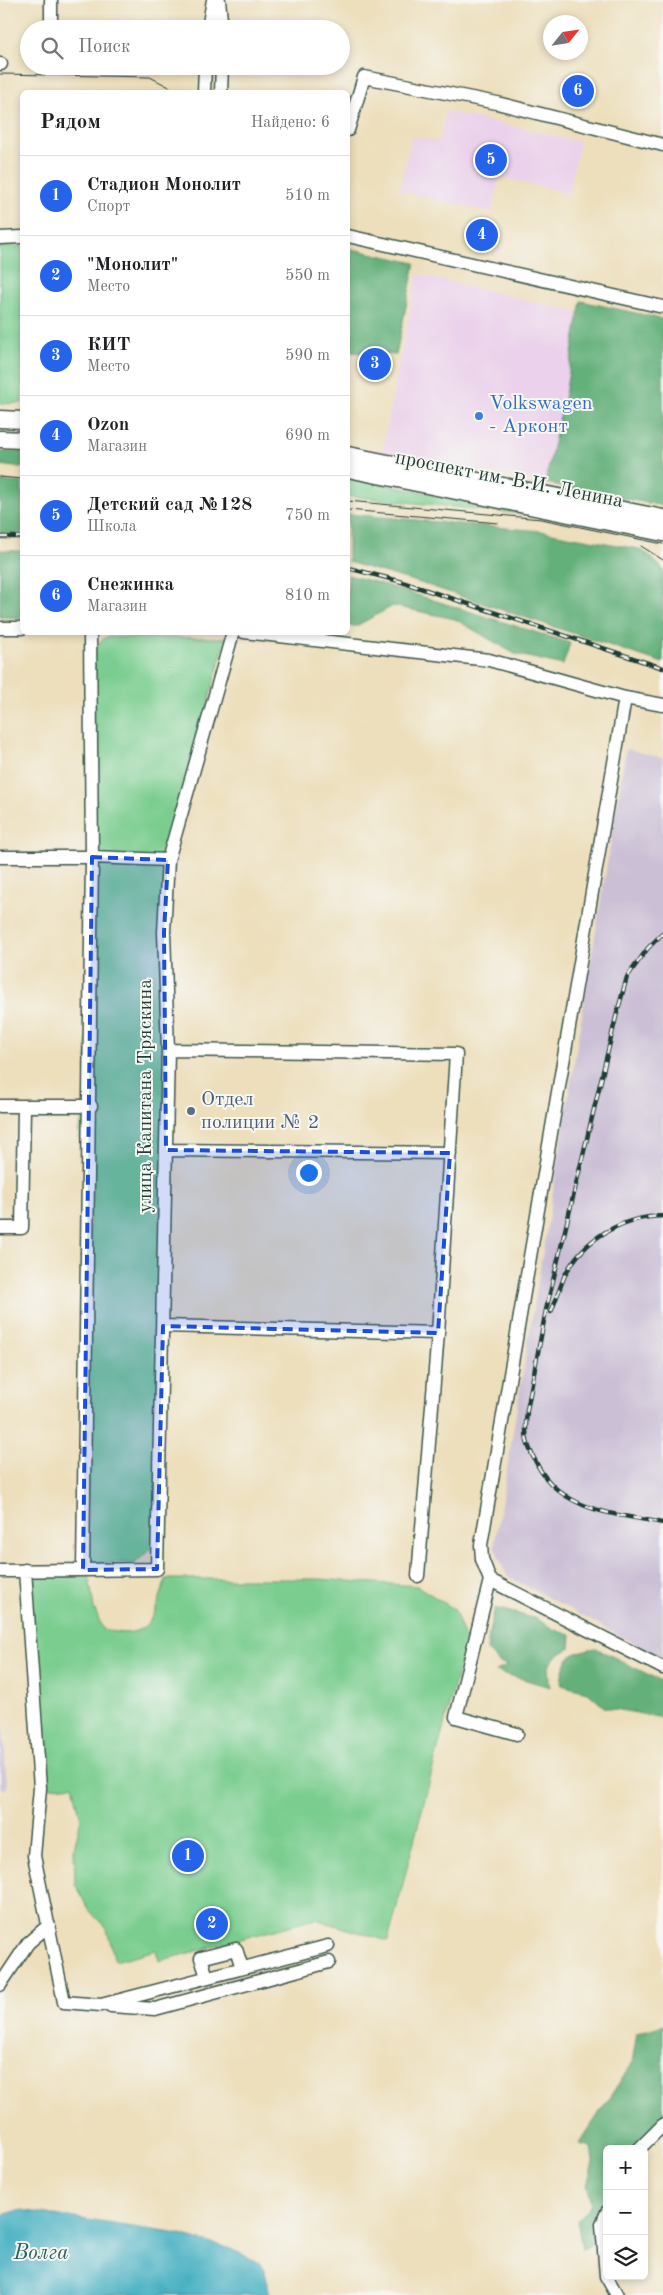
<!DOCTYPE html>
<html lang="ru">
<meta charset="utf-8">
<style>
:root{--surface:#fff;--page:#f2f2f2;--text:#202124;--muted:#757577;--line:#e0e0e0;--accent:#2563eb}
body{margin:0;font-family:"Old Standard TT",serif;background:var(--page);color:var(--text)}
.controls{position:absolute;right:15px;bottom:15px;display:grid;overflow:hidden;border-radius:8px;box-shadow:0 2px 8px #0003}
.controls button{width:45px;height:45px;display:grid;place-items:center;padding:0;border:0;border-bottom:1px solid var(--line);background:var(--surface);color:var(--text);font:25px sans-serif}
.compass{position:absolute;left:543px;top:15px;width:45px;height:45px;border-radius:50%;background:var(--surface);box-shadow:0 2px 8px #0003;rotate:60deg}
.you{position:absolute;left:308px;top:1172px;width:18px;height:18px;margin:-12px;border:4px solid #fff;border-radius:50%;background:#1a73e8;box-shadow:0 0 0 8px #1a73e833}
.badge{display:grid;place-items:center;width:32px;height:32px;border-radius:50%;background:var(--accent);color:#fff;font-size:16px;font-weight:700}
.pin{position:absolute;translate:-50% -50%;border:2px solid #fff;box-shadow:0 1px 5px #0006}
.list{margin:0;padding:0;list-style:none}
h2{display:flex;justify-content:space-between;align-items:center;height:65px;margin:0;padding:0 20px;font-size:21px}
h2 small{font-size:16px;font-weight:400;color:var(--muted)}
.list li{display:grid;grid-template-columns:32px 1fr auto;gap:15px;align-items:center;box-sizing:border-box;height:80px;padding:0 20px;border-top:1px solid var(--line)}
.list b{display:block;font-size:19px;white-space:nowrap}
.list p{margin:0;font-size:16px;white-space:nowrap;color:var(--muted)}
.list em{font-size:16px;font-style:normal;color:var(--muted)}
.icon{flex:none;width:28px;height:28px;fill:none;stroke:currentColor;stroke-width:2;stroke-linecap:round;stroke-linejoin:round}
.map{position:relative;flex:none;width:663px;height:2295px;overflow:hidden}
.search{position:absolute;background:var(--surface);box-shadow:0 2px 8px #0003;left:20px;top:20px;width:330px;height:55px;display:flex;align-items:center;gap:12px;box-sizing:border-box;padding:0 18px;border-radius:28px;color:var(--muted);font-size:19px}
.panel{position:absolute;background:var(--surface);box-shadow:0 2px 8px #0003;left:20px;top:90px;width:330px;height:545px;border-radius:8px}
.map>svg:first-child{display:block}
.built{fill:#ebd1eb}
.industrial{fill:#cbbfd5}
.green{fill:#7acd8f;stroke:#4c8562}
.forest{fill:#63b07a;stroke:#417657}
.water{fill:#42aec1;stroke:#30767a}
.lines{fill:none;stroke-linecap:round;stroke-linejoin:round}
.minor-casing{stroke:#3e5548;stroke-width:15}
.major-casing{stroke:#3e5548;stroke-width:19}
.minor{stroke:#fff;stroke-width:12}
.major{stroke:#fff;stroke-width:16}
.tram{stroke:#1f3d34;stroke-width:1}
.rail-casing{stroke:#1f3d34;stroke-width:4.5}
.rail{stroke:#f6f6f2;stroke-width:2.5;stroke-dasharray:8;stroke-linecap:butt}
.marked{fill:#1d4ed8;fill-opacity:0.2;stroke:#1d4ed8;stroke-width:4;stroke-dasharray:10 6;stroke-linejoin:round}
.shop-dot{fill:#3f7fe0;stroke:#f6f6f2;stroke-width:2}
.service-dot{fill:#5c6f8a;stroke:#f6f6f2;stroke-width:2}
.labels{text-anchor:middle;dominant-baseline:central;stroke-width:4;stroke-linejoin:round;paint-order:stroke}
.shop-label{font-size:20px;fill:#366cbe;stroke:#f6f6f2;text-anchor:start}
.street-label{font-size:20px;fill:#1f3d34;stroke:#f6f6f2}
.service-label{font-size:20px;fill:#4e5e75;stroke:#f6f6f2;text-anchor:start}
.water-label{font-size:21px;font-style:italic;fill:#2a5f5e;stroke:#f6f6f2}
</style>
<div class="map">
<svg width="663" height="2295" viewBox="0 0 663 2295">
<rect width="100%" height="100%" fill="#f6f6f2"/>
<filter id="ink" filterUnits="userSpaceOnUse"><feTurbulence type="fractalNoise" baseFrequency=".02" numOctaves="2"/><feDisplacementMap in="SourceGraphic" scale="10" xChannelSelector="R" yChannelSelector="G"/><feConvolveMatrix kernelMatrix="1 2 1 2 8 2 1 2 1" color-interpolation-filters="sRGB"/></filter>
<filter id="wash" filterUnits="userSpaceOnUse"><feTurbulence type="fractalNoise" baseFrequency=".0096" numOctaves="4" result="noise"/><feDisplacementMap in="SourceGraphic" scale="20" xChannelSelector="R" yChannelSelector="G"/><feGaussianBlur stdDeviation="1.12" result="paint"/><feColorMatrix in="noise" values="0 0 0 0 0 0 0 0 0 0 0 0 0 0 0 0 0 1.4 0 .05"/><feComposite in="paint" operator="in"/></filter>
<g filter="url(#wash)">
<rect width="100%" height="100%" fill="#eddfbc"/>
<!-- built -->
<path class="built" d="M446 111 580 142 568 193 500 177 492 212 399 191 412 136 439 142Z
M417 274 579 313 566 389 545 483 382 451Z"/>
<!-- industrial -->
<path class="industrial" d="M626 749 663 758V1659L507 1576 494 1547Z
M0 1723H3L7 1789 0 1790Z"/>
<!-- green -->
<path class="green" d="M22 246V403L0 404V247Z
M348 478 523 511 522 514 348 496Z
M106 637 226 638 165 860 166 1051 155 1544 136 1563H87L90 1185 78 1131 86 1108 91 650Z
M30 1576H89L94 1608 103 1629C150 1643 154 1616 166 1579H319L417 1586 454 1609 466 1641 388 1941 315 1919 159 1961 156 1950 115 1961 107 1929 88 1909 75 1883 74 1848 81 1819 73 1785 45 1788Z"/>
<!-- forest -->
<path class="forest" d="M348 248 415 263 396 355 348 352Z
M581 301 663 319V506L545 483 566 389Z
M0 452H22V468L0 465Z
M0 481 22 483V533H0Z
M348 514 541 531 639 549 650 556 663 569V663L424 584 348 562Z
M0 550 22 551V618L0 617Z
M348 575 379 583 570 643 563 665 515 654 455 619 393 606 356 626H348Z
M495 1608 537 1619 555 1630 571 1635 570 1648C549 1660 546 1663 550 1687L495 1671 508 1666 499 1663 487 1650 490 1627Z
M596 1648 663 1682V1718L604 1707 587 1692 561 1685C563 1658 570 1652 596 1648Z
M663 2025V2118L633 2149H607V2200L599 2219 595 2244 582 2249 577 2220 592 2204 587 2184 593 2162 591 2147 579 2144 632 2063 637 2033Z"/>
<!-- water -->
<path class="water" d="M22 2210 173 2233 232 2249 261 2264 265 2271 270 2295H0V2215Z"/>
</g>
<g filter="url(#ink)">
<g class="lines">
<!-- minor casing -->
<g class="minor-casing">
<path id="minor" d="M219 0 222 29
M51 29V0
M208 29 213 0
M0 64H1
M204 92 205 66
M221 92 222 66
M348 130 364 77 497 103 663 145
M348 236 663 307
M0 238 22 237
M0 628H22
M244 632 489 660 625 698 663 705
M0 857H92L168 860
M168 1050 456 1054 438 1333 418 1576
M0 1106H91
M166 1150 450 1153
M0 1228H22L24 1107
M163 1326 438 1333
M25 1570 40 1788 34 1856 64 2002 101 2005 328 1946
M83 1570 92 857 90 632
M0 1571 157 1569 168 1050 164 932 168 860 233 632
M490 1580 663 1668
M517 1734 456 1717 490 1580 482 1559 481 1545 625 698
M207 1977 201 1958 236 1949 242 1968
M0 1985 28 1943 49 1925
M111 2006 155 2009 329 1962
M639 2149 663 2125
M607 2212 602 2224 606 2276 617 2295"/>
</g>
<!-- major casing -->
<g class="major-casing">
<path id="major" d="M0 419 22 420
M0 439 22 440
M348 455 663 518
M348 469 663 533"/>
</g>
<!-- minor -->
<use href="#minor" class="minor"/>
<!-- major -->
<use href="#major" class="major"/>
<!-- tram -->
<path class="tram" d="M0 74 150 77 179 92
M0 477 22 479
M348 501 541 519 663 544
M348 510 498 523
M641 546 663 560"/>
<!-- rail casing -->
<g class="rail-casing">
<path id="rail" d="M0 537H22
M348 568 399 581 663 668
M663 933 648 948 627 977 617 1013 546 1310 527 1410C526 1420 525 1431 527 1441 529 1450 534 1458 538 1466 563 1512 617 1514 663 1523
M551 1312C556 1300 560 1287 565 1275 584 1238 622 1217 663 1216"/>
</g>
<!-- rail -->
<use href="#rail" class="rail"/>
</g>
</g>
<!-- marked area -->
<path class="marked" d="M92 857 168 860 164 932 166 1150 450 1153 438 1333 163 1326 157 1569 83 1570Z"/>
<!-- markers -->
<circle class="shop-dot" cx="479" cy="416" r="5"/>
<circle class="service-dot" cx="191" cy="1111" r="5"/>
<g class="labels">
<!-- shop labels -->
<g class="shop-label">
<text x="489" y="404">Volkswagen<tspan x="489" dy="23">- Арконт</tspan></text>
</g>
<!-- street labels -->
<g class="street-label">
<text transform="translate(509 480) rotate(11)">проспект им. В.И. Ленина</text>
<text transform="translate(146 1096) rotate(-90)">улица Капитана Тряскина</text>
</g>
<!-- service labels -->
<g class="service-label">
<text x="201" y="1100">Отдел<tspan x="201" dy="23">полиции № 2</tspan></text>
</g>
<!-- water labels -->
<g class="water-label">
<text x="41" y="2253">Волга</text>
</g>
</g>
</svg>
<div class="controls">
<button>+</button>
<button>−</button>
<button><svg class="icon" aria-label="layers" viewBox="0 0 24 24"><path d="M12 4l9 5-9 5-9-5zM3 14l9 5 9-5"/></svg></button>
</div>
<svg class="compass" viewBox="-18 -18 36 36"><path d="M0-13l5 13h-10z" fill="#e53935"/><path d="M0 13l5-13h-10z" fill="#757577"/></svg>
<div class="you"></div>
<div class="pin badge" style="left:188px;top:1856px">1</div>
<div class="pin badge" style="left:212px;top:1924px">2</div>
<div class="pin badge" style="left:375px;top:364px">3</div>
<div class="pin badge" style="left:482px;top:235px">4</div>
<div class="pin badge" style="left:491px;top:160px">5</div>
<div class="pin badge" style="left:578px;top:91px">6</div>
<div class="search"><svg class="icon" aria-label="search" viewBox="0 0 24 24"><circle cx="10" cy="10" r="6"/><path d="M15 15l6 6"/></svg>Поиск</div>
<section class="panel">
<h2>Рядом<small>Найдено: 6</small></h2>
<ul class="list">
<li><span class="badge">1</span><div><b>Стадион Монолит</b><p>Спорт</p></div><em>510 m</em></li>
<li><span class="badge">2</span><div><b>&quot;Монолит&quot;</b><p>Место</p></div><em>550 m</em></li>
<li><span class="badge">3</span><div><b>КИТ</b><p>Место</p></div><em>590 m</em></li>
<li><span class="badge">4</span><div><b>Ozon</b><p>Магазин</p></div><em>690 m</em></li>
<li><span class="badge">5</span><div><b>Детский сад №128</b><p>Школа</p></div><em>750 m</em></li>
<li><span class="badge">6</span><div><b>Снежинка</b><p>Магазин</p></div><em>810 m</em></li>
</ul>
</section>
</div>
